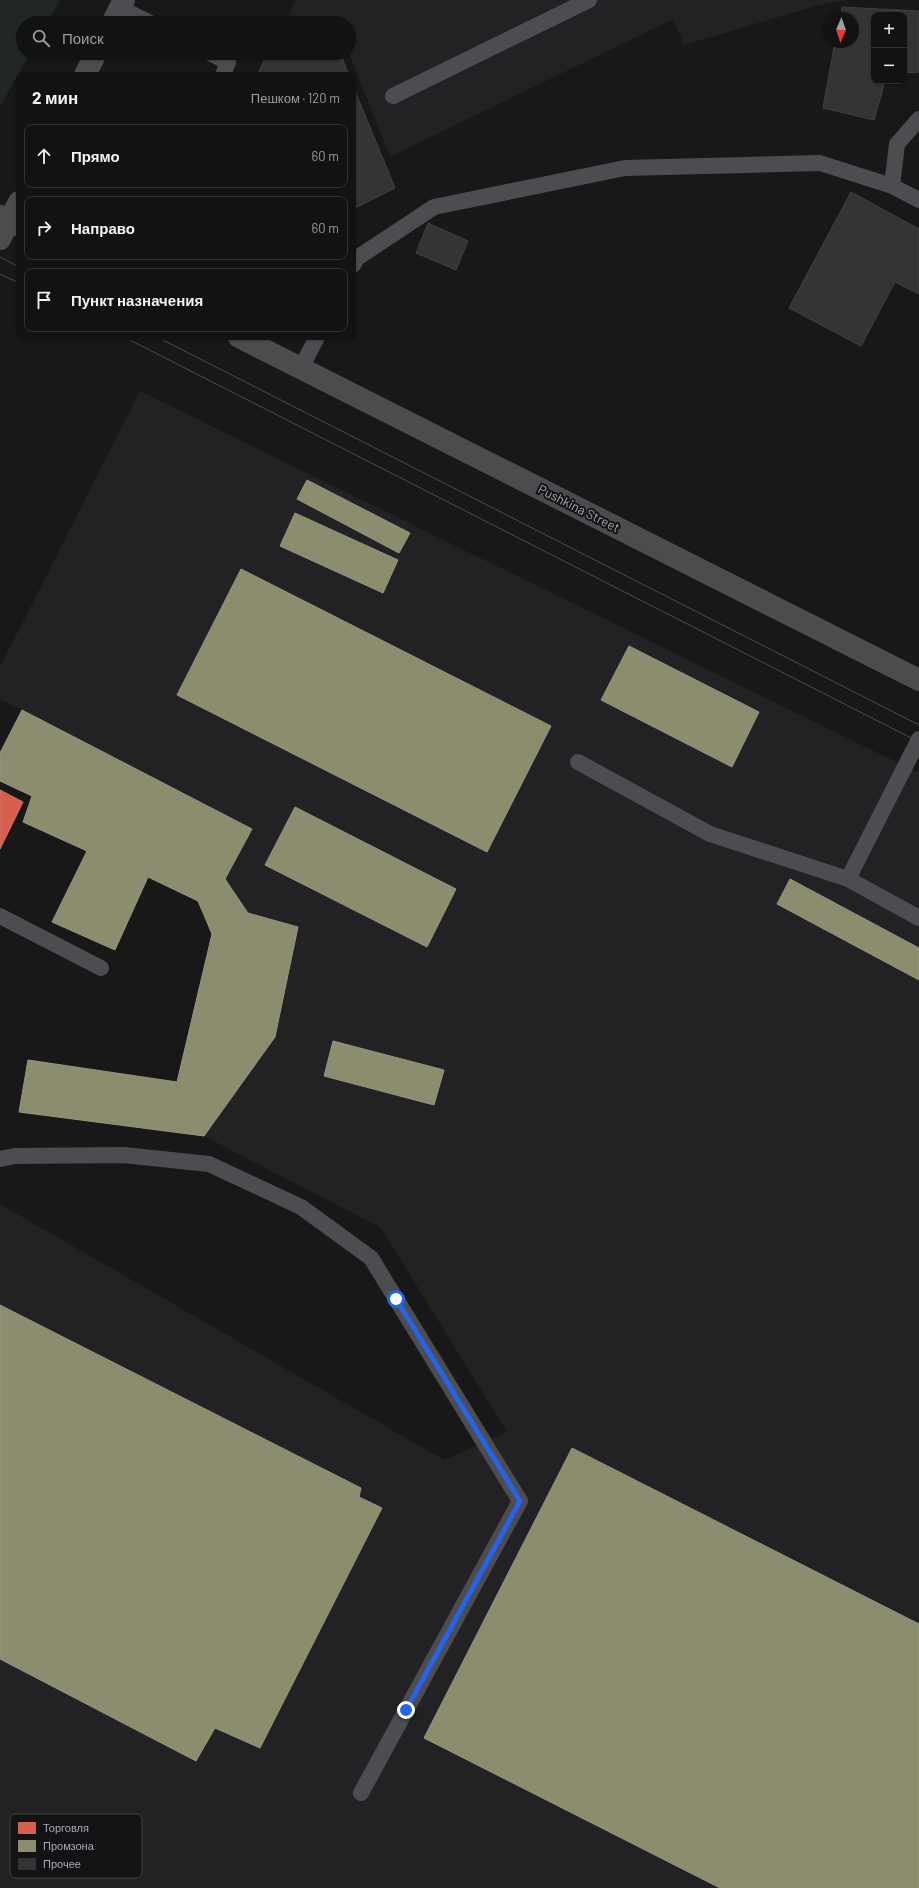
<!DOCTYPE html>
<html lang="ru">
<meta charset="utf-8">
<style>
:root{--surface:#121212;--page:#1b1b1b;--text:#f1f3f6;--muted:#9c9e9f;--line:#313232}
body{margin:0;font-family:Barlow,sans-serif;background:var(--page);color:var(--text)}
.controls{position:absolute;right:12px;top:12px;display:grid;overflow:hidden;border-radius:8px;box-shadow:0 1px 3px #0004}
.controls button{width:36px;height:36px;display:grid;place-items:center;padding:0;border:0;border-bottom:1px solid var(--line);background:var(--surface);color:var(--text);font:20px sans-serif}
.compass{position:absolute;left:823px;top:12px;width:36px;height:36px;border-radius:50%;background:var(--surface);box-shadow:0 1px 3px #0004;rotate:182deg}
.stop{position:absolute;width:12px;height:12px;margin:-9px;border:3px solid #2563eb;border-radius:50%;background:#fff}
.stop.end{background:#2563eb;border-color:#fff;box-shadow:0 1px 4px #0008}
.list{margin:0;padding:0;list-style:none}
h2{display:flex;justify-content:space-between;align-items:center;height:52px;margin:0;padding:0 16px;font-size:17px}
h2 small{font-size:13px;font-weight:400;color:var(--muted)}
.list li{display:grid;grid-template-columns:26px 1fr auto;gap:12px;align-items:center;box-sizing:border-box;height:64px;margin:0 8px 8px;padding:0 8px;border:1px solid var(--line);border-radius:8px}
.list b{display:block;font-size:15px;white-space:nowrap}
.list em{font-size:13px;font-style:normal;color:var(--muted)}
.icon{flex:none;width:22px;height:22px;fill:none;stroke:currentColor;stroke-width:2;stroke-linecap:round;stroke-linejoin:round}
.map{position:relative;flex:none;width:919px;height:1888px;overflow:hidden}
.search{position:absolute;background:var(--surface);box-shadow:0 1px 3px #0004;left:16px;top:16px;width:340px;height:44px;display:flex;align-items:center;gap:10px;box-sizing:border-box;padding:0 14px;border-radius:22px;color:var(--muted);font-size:15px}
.panel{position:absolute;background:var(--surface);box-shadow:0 1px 3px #0004;left:16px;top:72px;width:340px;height:268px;border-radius:8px}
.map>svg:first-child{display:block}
.built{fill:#222224}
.green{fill:#212722}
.shops{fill:#d6604d;stroke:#c9766d}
.industry{fill:#8c8c6e;stroke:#959584}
.building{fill:#343436;stroke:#414144}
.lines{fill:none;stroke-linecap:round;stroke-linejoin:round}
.lane{stroke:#4d4d51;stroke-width:16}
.street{stroke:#4d4d51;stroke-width:22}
.secondary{stroke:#4c4c4f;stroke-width:22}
.tram{stroke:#4e4e51;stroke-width:1}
.route{stroke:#2563eb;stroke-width:5}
.labels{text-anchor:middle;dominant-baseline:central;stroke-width:4;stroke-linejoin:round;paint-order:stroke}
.street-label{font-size:13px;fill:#ababb8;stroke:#131214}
.key{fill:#131214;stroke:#414045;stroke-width:1}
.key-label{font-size:11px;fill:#ababb8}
</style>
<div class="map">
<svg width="919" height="1888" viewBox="0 0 919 1888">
<rect width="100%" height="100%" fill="#181818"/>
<!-- built -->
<path class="built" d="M296 0H847L819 5 684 45 673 19 390 157 349 53V23H302L288 15Z
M140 391 919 773V1888H0V1204L444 1460 507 1432 381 1228 204 1136 275 1037 297 927 248 913 225 879 252 829 0 699V667Z"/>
<!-- green -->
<path class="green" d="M0 0H60L47 23H23V53H30L0 107Z"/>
<!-- shops -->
<path class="shops" d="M0 790 23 802 0 849Z"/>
<!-- industry -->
<path class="industry" d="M307 480 410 533 399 553 297 499Z
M295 513 398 560 383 593 280 546Z
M241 569 551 726 487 852 177 695Z
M629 646 759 712 732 767 601 700Z
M22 710 252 829 225 879 248 913 298 927 275 1037 204 1136 19 1112 28 1060 177 1082 212 934 198 901 148 877 115 950 52 922 87 851 23 822 32 796 0 781V753Z
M295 807 456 889 427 947 265 865Z
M790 879 919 948V980L777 904Z
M333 1041 444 1070 434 1105 324 1076Z
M0 1305 361 1488 359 1497 382 1508 260 1748 215 1728 196 1761 0 1659Z
M572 1448 919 1624V1888H720L424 1738Z"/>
<!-- building -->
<path class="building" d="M842 7 919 11V72L904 73V15H874V81H885L874 120 823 108 835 42H853V18H840Z
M268 53H340L349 75H257Z
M353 86 395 188 353 209Z
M851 192 919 229V294L895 282 861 346 789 308Z
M428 223 468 241 456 270 416 253Z"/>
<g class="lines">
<!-- lane -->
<path class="lane" d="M120 8 150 23
M210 53 228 62 223 75
M393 96 589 0
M892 186 919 200
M353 265 357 258 434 207 625 168 820 163 892 186 897 144 919 119
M301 368 317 337
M578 762 710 834 848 879 919 918
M848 879 919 739
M0 916 101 968
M0 1159 15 1156 124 1155 209 1164 301 1207 371 1258 520 1501 361 1793"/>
<!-- street -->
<path class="street" d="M112 23 124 0
M85 75 96 53
M9 221 19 202"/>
<!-- secondary -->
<path class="secondary" d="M0 216 19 226
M0 239 9 221
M239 337 919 680"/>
<!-- tram -->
<path class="tram" d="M0 257 19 267
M0 274 19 283
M124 337 919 742
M157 337 919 725"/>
</g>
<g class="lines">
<!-- route -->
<path class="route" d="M396 1299 520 1501 406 1710"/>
</g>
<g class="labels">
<!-- street labels -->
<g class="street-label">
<text transform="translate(579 508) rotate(27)">Pushkina Street</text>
</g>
</g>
<!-- legend -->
<rect x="10" y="1814" width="132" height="64" rx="6" class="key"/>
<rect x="18" y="1822" width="18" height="12" fill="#d6604d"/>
<rect x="18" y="1840" width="18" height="12" fill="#8c8c6e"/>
<rect x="18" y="1858" width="18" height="12" fill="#343436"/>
<g class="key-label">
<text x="43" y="1832">Торговля</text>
<text x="43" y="1850">Промзона</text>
<text x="43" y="1868">Прочее</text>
</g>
</svg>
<div class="controls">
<button>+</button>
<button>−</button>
</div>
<svg class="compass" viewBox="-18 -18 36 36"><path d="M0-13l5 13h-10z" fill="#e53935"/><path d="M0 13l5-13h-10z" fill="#9c9e9f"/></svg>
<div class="stop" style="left:396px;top:1299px"></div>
<div class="stop end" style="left:406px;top:1710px"></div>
<div class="search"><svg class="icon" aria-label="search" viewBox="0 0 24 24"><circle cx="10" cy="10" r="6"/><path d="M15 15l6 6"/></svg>Поиск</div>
<section class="panel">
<h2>2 мин<small>Пешком · 120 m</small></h2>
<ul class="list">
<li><svg class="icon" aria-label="ahead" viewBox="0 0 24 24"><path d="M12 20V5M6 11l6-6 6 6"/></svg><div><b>Прямо</b></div><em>60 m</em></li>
<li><svg class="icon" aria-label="right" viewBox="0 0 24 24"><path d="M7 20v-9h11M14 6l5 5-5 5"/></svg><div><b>Направо</b></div><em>60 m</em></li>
<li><svg class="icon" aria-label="arrive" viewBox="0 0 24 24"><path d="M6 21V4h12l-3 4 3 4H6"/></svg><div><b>Пункт назначения</b></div></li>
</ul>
</section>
</div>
